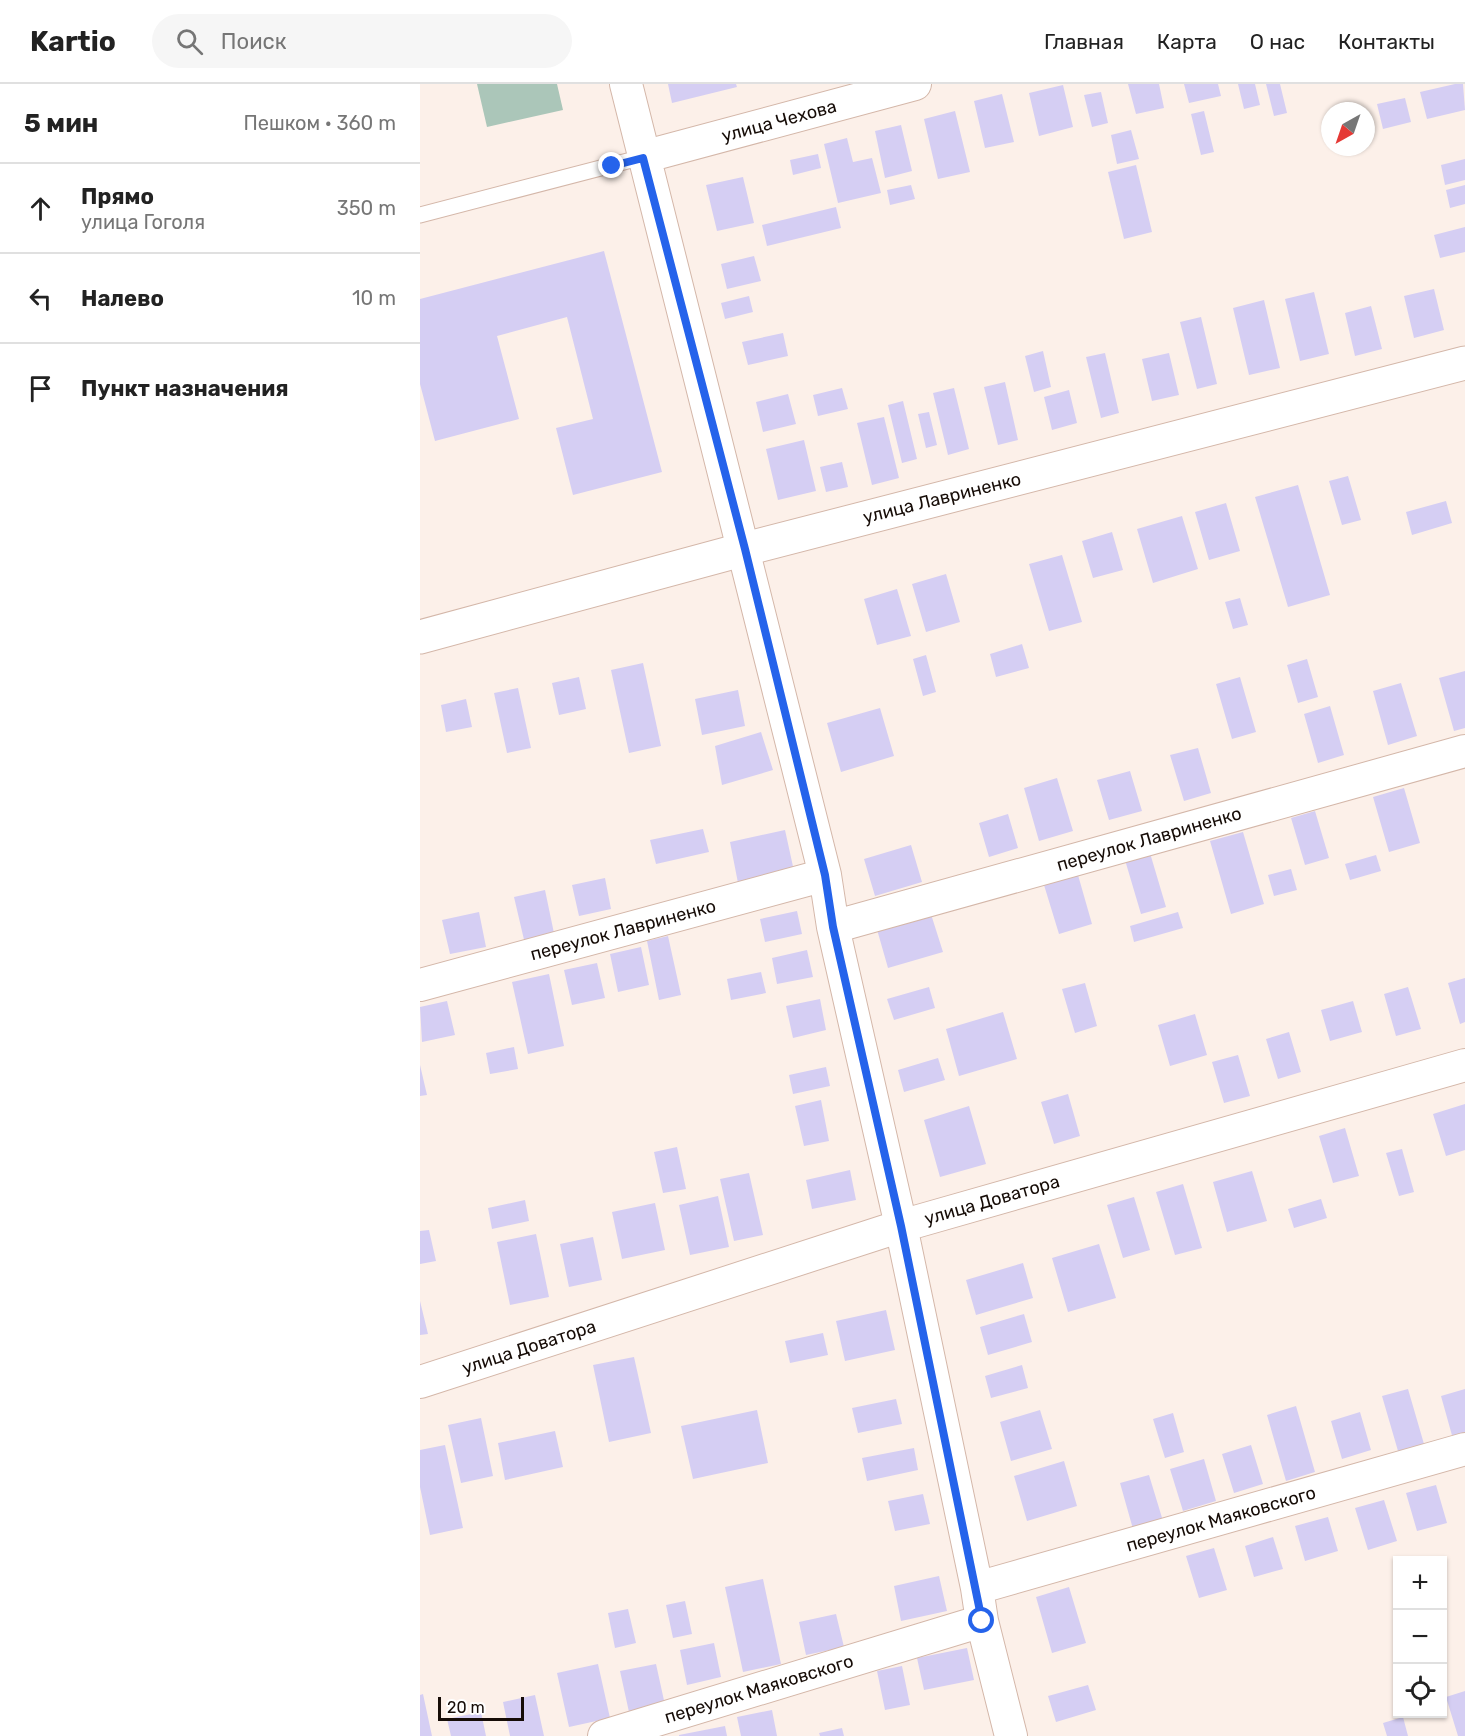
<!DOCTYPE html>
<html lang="ru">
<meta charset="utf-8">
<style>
:root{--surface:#fff;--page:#f6f6f6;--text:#222;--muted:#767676;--line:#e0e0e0}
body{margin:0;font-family:Rubik,sans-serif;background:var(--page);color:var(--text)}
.controls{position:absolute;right:18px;bottom:18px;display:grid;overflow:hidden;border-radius:0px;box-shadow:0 2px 4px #0004}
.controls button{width:54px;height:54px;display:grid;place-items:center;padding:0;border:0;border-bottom:2px solid var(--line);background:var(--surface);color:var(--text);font:30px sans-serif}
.compass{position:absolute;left:901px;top:18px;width:54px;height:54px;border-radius:50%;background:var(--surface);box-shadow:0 2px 4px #0004;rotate:220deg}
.scale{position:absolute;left:18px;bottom:15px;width:86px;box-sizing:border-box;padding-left:6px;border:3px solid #160c07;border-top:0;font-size:16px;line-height:21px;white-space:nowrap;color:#160c07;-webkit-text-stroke:4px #fff;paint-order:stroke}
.stop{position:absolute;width:18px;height:18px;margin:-14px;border:4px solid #2563eb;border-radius:50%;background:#fff}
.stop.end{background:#2563eb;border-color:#fff;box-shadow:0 2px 6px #0008}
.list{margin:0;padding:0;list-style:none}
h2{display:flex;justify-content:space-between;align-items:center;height:78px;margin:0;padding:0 24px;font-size:26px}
h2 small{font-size:20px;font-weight:400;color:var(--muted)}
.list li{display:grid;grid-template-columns:39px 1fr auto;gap:18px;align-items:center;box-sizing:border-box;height:90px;padding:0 24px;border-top:2px solid var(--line)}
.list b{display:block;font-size:22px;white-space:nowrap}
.list p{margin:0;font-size:20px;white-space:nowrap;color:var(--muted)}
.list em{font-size:20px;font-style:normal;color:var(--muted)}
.icon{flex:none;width:33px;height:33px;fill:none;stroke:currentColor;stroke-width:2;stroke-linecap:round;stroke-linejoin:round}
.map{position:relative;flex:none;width:1045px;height:1652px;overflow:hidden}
header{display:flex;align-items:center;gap:36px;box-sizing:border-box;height:84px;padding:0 30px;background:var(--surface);border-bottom:2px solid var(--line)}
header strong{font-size:28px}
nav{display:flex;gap:33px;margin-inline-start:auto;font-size:21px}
.search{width:420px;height:54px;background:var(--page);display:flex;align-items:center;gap:15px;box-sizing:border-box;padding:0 21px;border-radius:33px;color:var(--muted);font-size:22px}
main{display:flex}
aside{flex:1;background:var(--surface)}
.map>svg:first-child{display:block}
.green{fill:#abc6b9}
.building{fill:#d5cef3}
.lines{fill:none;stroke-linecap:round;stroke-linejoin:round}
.service-casing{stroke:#d4b7a9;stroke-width:17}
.minor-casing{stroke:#d4b7a9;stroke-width:34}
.secondary-casing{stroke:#d4b7a9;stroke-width:35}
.service{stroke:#fff;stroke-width:15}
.minor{stroke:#fff;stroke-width:32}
.secondary{stroke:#fff;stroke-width:33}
.route{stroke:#2563eb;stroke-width:8}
.labels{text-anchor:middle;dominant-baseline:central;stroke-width:4.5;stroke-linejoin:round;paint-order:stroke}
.street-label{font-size:18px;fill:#160c07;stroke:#fff}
</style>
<header>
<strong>Kartio</strong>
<div class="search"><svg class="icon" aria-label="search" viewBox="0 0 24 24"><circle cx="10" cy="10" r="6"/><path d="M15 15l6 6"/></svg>Поиск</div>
<nav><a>Главная</a><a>Карта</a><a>О нас</a><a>Контакты</a></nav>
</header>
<main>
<aside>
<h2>5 мин<small>Пешком · 360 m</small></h2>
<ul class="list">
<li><svg class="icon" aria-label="ahead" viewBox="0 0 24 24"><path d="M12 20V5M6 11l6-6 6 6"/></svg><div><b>Прямо</b><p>улица Гоголя</p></div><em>350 m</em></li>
<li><svg class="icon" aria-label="left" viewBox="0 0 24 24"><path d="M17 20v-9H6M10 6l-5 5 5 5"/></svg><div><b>Налево</b></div><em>10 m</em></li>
<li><svg class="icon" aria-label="arrive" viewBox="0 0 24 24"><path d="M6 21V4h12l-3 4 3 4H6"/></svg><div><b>Пункт назначения</b></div></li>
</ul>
</aside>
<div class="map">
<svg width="1045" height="1652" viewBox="0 0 1045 1652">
<rect width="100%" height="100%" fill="#fcf0e9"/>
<!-- green -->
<path class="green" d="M57 0H137L143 26 67 43Z"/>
<!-- building -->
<path class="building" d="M248 0H316L317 3 252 19Z
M708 0H739L744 24 716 30Z
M764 0H798L801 12 769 19Z
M818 0H835L840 21 824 25Z
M846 0H860L867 29 854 32Z
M1035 0H1043L1045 26 1007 35 1000 8Z
M643 1 653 43 619 52 609 9Z
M681 8 688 39 672 43 664 11Z
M582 10 594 58 565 64 554 17Z
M985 14 991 38 963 45 957 20Z
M535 27 550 88 518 95 504 35Z
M784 27 794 68 781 71 771 30Z
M481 41 492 87 465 94 455 47Z
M711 46 719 75 697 80 691 51Z
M427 54 433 78 452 74 461 109 418 119 404 60Z
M398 70 401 84 373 91 370 76Z
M1045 75V96L1025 101 1021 81Z
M716 81 732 148 704 155 688 88Z
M323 93 334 139 297 147 286 101Z
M491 101 495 115 470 121 467 106Z
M1045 101V120L1030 124 1026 106Z
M416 123 421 144 347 162 342 141Z
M1045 143V168L1020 174 1014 151Z
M184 167 242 388 153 411 136 344 173 335 147 233 77 252 99 335 15 357 0 300V215Z
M334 172 341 197 307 205 301 180Z
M1014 205 1024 246 994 254 984 212Z
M894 208 909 270 880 277 865 215Z
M329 212 333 228 305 235 301 219Z
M844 216 860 284 829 291 813 224Z
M951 222 962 265 935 272 925 229Z
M781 233 797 300 777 305 760 238Z
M363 249 368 272 328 281 322 258Z
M623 267 631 303 614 308 605 272Z
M685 269 699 329 681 334 666 273Z
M749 269 759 311 732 317 722 275Z
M585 298 598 356 578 361 564 303Z
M422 304 428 325 398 332 393 311Z
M534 304 549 365 528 371 513 309Z
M649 306 657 339 632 346 624 313Z
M368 310 376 340 343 348 336 318Z
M483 317 497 375 482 379 468 321Z
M509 328 517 361 506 364 498 330Z
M464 333 479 394 452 401 437 339Z
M384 356 396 407 358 416 346 365Z
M422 378 428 403 406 408 400 383Z
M928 392 941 436 922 441 909 397Z
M878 401 910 511 868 523 835 413Z
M1026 417 1032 439 992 451 986 428Z
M806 419 820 467 789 476 775 428Z
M762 432 778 485 733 499 717 445Z
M692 448 703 486 673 494 662 457Z
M642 471 662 538 629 547 609 480Z
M526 490 540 538 506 548 492 500Z
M477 505 491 552 457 561 444 515Z
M820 514 828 541 813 545 805 518Z
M602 560 609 584 576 593 570 570Z
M506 571 516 608 503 612 493 575Z
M887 575 898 613 878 619 867 581Z
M223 579 241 662 209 669 191 586Z
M1045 587V644L1034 647 1019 594Z
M159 593 166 625 139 631 132 599Z
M820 593 836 648 812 655 796 600Z
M981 599 997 652 968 661 953 607Z
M98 604 111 664 87 669 74 609Z
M318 606 325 642 282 651 275 615Z
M46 615 52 643 26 648 21 621Z
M910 622 924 671 898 679 884 630Z
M460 624 474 672 421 688 407 639Z
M341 648 353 686 302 701 295 662Z
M778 664 791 709 764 717 750 671Z
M710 687 722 727 689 736 677 696Z
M637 694 653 747 619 757 604 704Z
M984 704 1000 759 969 768 953 713Z
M895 727 909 774 885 781 871 734Z
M588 730 598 764 569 773 559 739Z
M283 745 289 768 236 780 230 756Z
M365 746 374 787 318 799 310 758Z
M823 748 844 820 811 830 790 757Z
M491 761 502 798 455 812 444 775Z
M730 769 746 823 721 830 705 776Z
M956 771 961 787 930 796 925 780Z
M871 785 877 806 854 812 848 791Z
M658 791 672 840 639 850 624 801Z
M185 794 191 825 159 832 152 801Z
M125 806 135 854 105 860 94 813Z
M377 827 382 850 345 858 340 835Z
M510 827 523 868 468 884 456 842Z
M59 828 66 863 30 870 22 836Z
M758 828 763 844 714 858 710 842Z
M248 852 261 911 239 916 227 857Z
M221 863 229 901 198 908 190 870Z
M387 866 393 893 357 900 352 874Z
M177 879 185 914 152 921 144 886Z
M341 888 346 909 311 916 307 895Z
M129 890 144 962 108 970 92 898Z
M1045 894V938L1040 940 1028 899Z
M665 899 677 942 655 949 642 905Z
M509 903 515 924 474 936 467 915Z
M988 903 1001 945 976 952 964 910Z
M400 915 406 946 373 954 366 922Z
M27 917 35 951 2 958 0 923Z
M933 917 942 948 910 957 901 926Z
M583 928 597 975 539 992 526 945Z
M775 930 787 971 750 982 738 941Z
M869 948 881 988 858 995 846 955Z
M94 963 98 985 70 990 66 969Z
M818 971 830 1012 804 1019 792 978Z
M518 974 525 996 484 1008 478 986Z
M0 981 7 1011 0 1012Z
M406 983 410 1002 373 1010 369 991Z
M648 1010 660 1052 634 1060 621 1018Z
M401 1016 409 1057 384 1062 375 1022Z
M1045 1020V1066L1026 1072 1013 1030Z
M549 1022 566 1080 520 1093 504 1036Z
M925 1044 939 1092 913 1099 899 1052Z
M257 1063 266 1105 243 1109 234 1068Z
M982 1065 994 1108 979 1112 966 1069Z
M430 1086 436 1116 392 1125 386 1096Z
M832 1087 847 1137 807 1148 793 1098Z
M329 1089 343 1151 314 1157 300 1095Z
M763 1100 782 1164 755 1171 736 1108Z
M298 1112 309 1163 270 1171 259 1121Z
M714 1113 730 1166 703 1174 687 1121Z
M901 1115 907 1134 874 1144 868 1125Z
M105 1116 109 1137 72 1145 68 1124Z
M235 1119 245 1166 202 1175 192 1128Z
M9 1146 16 1177 0 1180V1147Z
M116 1150 129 1213 90 1221 77 1158Z
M173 1153 182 1196 149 1203 140 1160Z
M679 1160 696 1214 648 1228 632 1174Z
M603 1179 613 1214 556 1231 546 1196Z
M0 1217 8 1250 0 1251Z
M466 1226 475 1266 425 1277 416 1237Z
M604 1230 612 1258 568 1271 560 1243Z
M403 1249 408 1271 370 1279 365 1257Z
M214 1273 231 1349 189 1358 173 1281Z
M602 1281 608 1304 571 1314 565 1292Z
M988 1305 1004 1360 978 1367 962 1312Z
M1045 1305V1351L1033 1355 1021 1312Z
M476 1315 482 1340 438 1349 432 1324Z
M876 1322 895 1388 866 1397 847 1331Z
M337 1326 348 1379 273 1395 261 1342Z
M620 1326 632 1365 591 1377 580 1338Z
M940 1328 951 1366 922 1375 911 1337Z
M753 1329 764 1368 745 1374 733 1335Z
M61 1334 73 1392 41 1399 28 1341Z
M135 1347 143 1383 85 1396 78 1359Z
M25 1361 43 1444 10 1451 0 1403V1366Z
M831 1361 843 1400 814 1409 802 1370Z
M494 1364 498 1386 447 1397 442 1374Z
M784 1375 796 1417 763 1427 750 1385Z
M644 1377 657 1422 607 1437 594 1392Z
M729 1391 743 1437 713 1445 700 1399Z
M1016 1401 1027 1439 997 1447 986 1409Z
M503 1410 510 1440 475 1447 468 1417Z
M964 1416 977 1457 948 1466 935 1424Z
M908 1433 918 1467 885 1477 875 1442Z
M853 1453 863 1485 834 1493 825 1462Z
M794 1464 807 1506 779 1514 766 1472Z
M519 1492 527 1527 481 1537 474 1502Z
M343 1495 361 1580 323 1588 305 1503Z
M649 1503 666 1559 632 1569 616 1513Z
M265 1517 272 1550 253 1554 246 1521Z
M208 1525 216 1559 195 1564 188 1529Z
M416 1530 424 1563 386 1571 379 1538Z
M294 1559 301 1593 267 1601 260 1566Z
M547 1564 554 1596 504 1606 497 1574Z
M178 1580 190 1634 149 1643 137 1589Z
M236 1580 245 1621 209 1628 200 1587Z
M482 1582 490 1621 465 1626 457 1587Z
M668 1601 676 1626 636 1638 628 1612Z
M1045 1607V1652H1038L1026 1613Z
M3 1610 12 1652H0V1611Z
M115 1611 124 1652H90L83 1618Z
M352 1626 357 1652H321L317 1633Z
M61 1628 66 1652H31L27 1635Z
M983 1633 988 1652H967L963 1639Z
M305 1642 307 1652H259V1651Z
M422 1644 424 1652H400L399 1649Z"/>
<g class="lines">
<!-- service casing -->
<g class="service-casing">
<path id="service" d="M0 131 223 73"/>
</g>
<!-- minor casing -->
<g class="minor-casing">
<path id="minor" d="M206 0 405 791 413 843 481 1142 557 1504 562 1537 591 1652
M223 73 495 0
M413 843 1045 667
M0 901 405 791
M0 1298 481 1142 1045 981
M557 1504 1045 1365
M184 1652 562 1537"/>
</g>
<!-- secondary casing -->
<g class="secondary-casing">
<path id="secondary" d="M0 553 325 465 1045 279"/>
</g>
<!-- service -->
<use href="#service" class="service"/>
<!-- minor -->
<use href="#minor" class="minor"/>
<!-- secondary -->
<use href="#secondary" class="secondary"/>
</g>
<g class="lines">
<!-- route -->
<path class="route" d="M192 82 223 74 325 465 405 791 413 843 481 1142 562 1537"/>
</g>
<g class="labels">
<!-- street labels -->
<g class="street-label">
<text transform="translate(359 37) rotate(-15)">улица Чехова</text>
<text transform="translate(522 414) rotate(-14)">улица Лавриненко</text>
<text transform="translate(729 755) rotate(-16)">переулок Лавриненко</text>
<text transform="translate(203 846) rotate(-15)">переулок Лавриненко</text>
<text transform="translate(572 1116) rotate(-16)">улица Доватора</text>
<text transform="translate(109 1263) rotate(-18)">улица Доватора</text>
<text transform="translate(801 1435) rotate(-16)">переулок Маяковского</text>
<text transform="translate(339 1605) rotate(-17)">переулок Маяковского</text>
</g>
</g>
</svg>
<div class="controls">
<button>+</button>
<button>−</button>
<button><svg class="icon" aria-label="locate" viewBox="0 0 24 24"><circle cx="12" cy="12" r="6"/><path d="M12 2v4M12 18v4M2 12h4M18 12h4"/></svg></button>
</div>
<svg class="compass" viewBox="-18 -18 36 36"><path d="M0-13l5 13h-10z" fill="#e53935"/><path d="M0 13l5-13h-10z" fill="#767676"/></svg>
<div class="scale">20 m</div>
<div class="stop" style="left:562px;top:1537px"></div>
<div class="stop end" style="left:192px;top:82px"></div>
</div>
</main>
